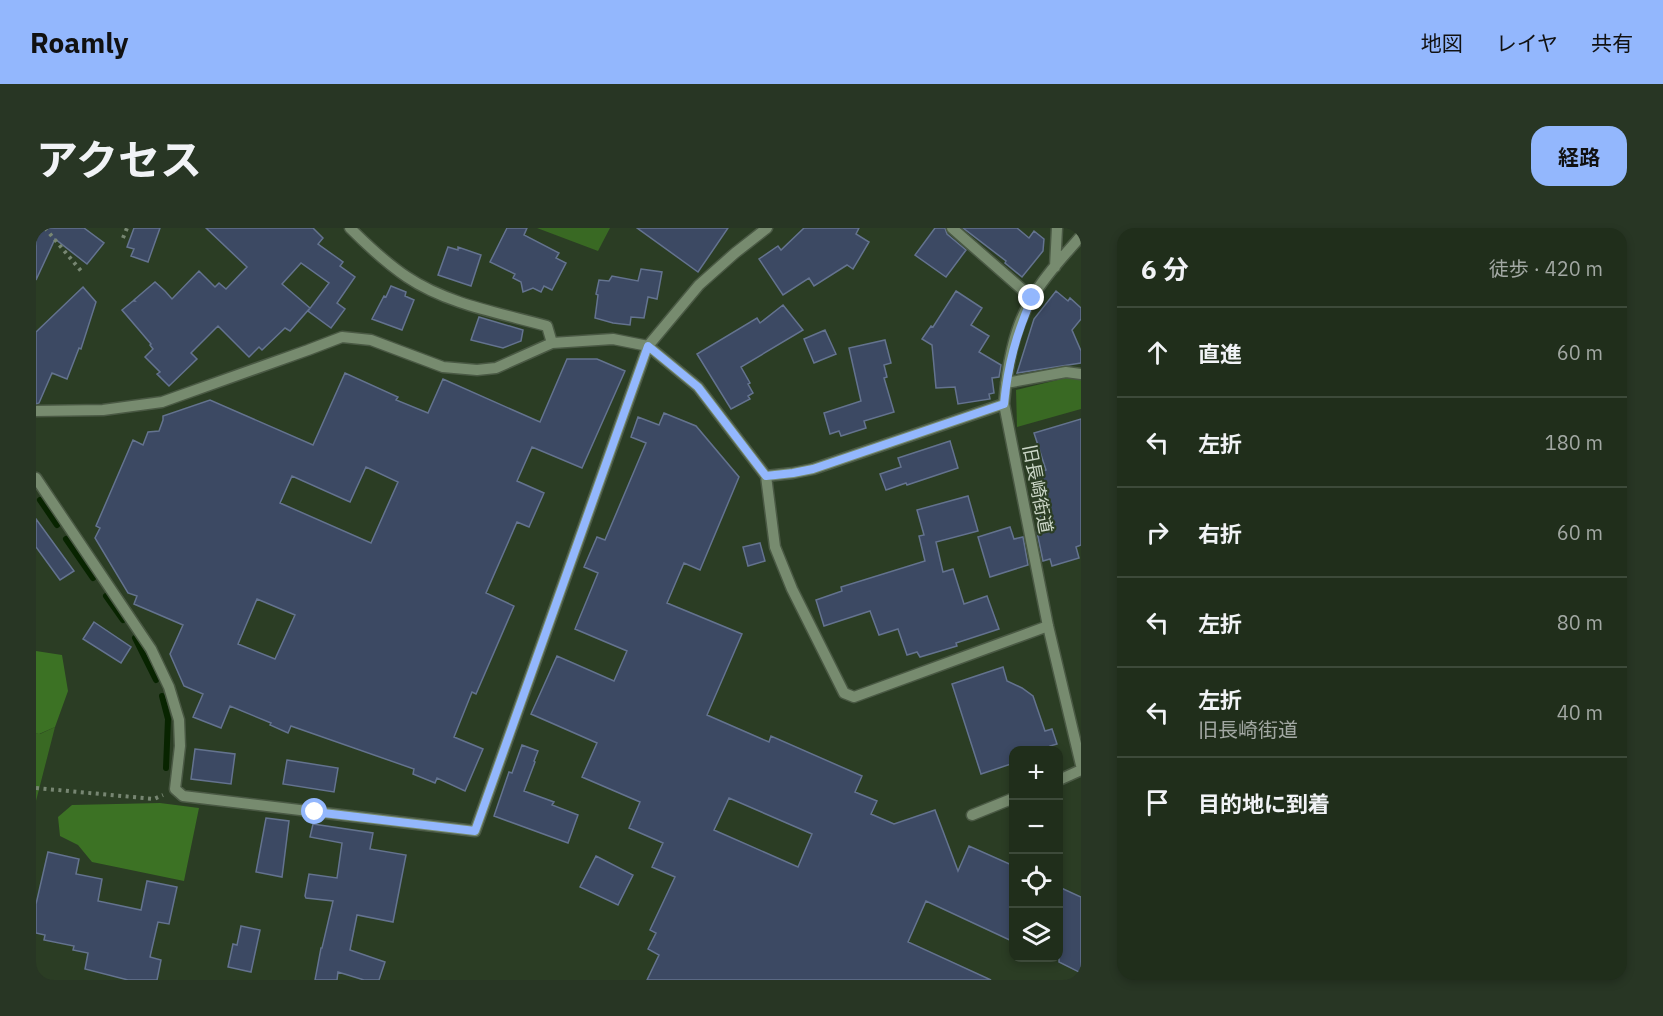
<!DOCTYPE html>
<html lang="ja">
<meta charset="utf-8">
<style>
:root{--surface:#202e1b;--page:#283624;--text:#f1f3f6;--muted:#a2a8a3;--line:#3d4a3a;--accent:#93b7fd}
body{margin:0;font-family:"IBM Plex Sans","Noto Sans JP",sans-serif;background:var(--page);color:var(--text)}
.controls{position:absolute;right:18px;bottom:18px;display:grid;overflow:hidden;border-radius:12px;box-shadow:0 3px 9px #0003}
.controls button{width:54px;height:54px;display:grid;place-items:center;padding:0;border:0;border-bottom:2px solid var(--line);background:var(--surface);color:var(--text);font:30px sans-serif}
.stop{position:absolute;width:18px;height:18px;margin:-14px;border:4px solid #93b7fd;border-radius:50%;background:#fff}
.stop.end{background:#93b7fd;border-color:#fff;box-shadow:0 2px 6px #0008}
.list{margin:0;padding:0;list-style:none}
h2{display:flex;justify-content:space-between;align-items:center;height:78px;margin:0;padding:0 24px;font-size:26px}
h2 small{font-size:20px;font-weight:400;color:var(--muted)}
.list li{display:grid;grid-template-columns:39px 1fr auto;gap:18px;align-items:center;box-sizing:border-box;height:90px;padding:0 24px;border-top:2px solid var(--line)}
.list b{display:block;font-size:22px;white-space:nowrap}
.list p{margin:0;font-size:20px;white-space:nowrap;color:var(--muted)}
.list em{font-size:20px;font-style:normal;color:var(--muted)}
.icon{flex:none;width:33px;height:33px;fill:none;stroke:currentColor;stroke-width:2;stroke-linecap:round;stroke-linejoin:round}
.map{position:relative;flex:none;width:1045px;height:752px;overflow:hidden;border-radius:18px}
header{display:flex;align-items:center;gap:36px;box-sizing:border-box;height:84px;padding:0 30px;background:var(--accent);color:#111}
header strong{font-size:28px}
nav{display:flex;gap:33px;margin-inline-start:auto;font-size:21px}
.intro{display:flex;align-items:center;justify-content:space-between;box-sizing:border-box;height:144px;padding:0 36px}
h1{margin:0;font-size:42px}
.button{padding:15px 27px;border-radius:18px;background:var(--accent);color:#111;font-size:21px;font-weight:700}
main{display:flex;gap:36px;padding:0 36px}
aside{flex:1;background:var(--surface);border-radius:18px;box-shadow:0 3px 9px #0003}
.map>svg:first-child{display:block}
.green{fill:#396923}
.forest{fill:#3c7224}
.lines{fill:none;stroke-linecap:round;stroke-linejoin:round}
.stream{stroke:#082400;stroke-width:6}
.building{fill:#3c4963;stroke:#64738f;stroke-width:1.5;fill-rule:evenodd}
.minor-casing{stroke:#4a5944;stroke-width:13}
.path{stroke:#778672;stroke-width:4;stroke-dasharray:3 4.5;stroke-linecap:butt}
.minor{stroke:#778b6f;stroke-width:10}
.route{stroke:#93b7fd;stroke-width:8}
.labels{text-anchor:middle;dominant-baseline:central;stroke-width:4.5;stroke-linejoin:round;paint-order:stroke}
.street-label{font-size:18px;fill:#cbd6c7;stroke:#2b3d24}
</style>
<header>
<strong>Roamly</strong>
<nav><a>地図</a><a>レイヤ</a><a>共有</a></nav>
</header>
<div class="intro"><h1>アクセス</h1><a class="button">経路</a></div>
<main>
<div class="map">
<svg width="1045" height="752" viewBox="0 0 1045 752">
<rect width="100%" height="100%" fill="#2b3d24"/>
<!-- green -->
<path class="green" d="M501 0H574L562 23Z
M1034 149 1045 151V181L981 199 980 162Z
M19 499 0 573V505L4 506Z"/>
<!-- forest -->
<path class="forest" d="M0 423 26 427 32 463 19 499 3 506 0 505Z
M124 575 163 580 148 653 56 634 42 617 24 608 22 589 36 577Z"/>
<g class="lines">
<!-- stream -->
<path class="stream" d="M4 272 21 297
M30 311 57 350
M70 368 87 392
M99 410 120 452
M126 468 132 491 130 540"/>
</g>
<!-- building -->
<path class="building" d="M0 0H48L68 15 51 36 19 11 0 52Z
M98 0H124L112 34 95 28 98 21 91 19Z
M170 0H277L287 10 282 16 307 34 304 38 319 49 301 75 309 81 295 100 272 83 293 55 265 35 246 56 274 80 254 103 249 100 226 122 223 119 213 129 182 98 155 125 161 131 133 158 121 146 124 144 109 129 117 121 114 117 115 116 86 82 97 73H99L98 72 119 54 129 63 136 71 163 43 179 59 183 55 190 61 211 39Z
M471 0H491L488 7 523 25 520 30 530 35 516 62 508 58 505 64 497 60 487 64 485 54 477 50 479 46 454 34Z
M601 0H692L662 44Z
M768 0H823L820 6 833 14 817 41 811 37 778 58 773 50 747 67 723 31 742 18 745 22Z
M899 0H909L911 6 930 22 910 49 879 27Z
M927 0H981L993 10 998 3 1008 11 1007 23 986 49 969 35 970 33Z
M412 19 422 22V19L445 27 435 58 402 47Z
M605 41 626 44 621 71 612 69 608 90 595 89 594 97 577 95 559 90 562 67 560 66 563 52 573 53 576 48 602 53Z
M355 58 370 64 369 68 378 72 366 102 336 91 348 68 350 69Z
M47 59 60 74 45 121 43 120 31 151 16 145 3 175 0 176V104Z
M920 63 946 80 935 97 953 108 943 124 965 137 963 149 956 150 958 165 953 166 954 171 922 176 919 159 900 160 896 117 886 111 895 98 897 99Z
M1020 63 1032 73 1034 70 1045 80V91L1036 102 1045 123V135L981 145 998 91Z
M747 77 767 102 705 139 714 155 712 156 717 165 712 168 714 171 695 181 661 126 721 90 724 95Z
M443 89 487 102 485 113 467 120 435 112Z
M789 102 800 126 778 135 768 111Z
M849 112 855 135 848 137 851 149 848 150 858 184 828 193 830 200 805 208 803 203 794 206 788 185 825 173 813 120Z
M531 131H561L589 143 546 240 496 219 481 253 508 265 493 299 481 294 450 365 478 378 440 466 436 464 418 509 447 521 429 563 401 550 399 555 377 546 378 541 255 498 252 505 234 497 235 495 194 478 185 500 157 489 167 466 148 458 134 426 147 397 98 376 101 368 92 365 59 310 64 300 60 298 97 212 107 217 112 204 123 203 127 192V188L174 172 277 217 309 145 362 169 360 172 392 185 407 151 504 194ZM330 239 362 254 335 315 244 275 256 248 314 274ZM221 371 259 387 239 431 202 416Z
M628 185 660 198 703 249 664 342 648 335 631 375 706 406 671 487 733 514 735 508 826 548 819 564 841 573 835 586 858 596 899 582 922 643 933 618 978 638V714L890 673 872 714 955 752H611L623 727 612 721 620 705 614 702 639 649 616 639 627 615 593 600 604 574 546 549 561 515 495 486 521 428 578 453 591 423 539 401 562 345 548 339 561 309 569 312 610 215 595 209 602 189 623 197ZM693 570 776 606 762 639 678 602Z
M1045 191V317L1040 319 1043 330 1016 338 1014 331 1007 333 1001 304 1009 302 1000 276 1003 275 995 247 1010 242 998 205Z
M914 213 922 240 871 257 870 255 850 262 844 246 865 239 862 230Z
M932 268 942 303 900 314 907 344 917 341 928 376 951 368 963 401 920 415 921 418 884 429 881 424 871 427 862 401 843 407 834 383 788 398 780 372 806 363 805 359 889 333 883 308 888 307 881 282Z
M0 291 38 343 24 352 0 319Z
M974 299 978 311 987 309 992 337 954 349 942 309Z
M724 315 729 333 712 338 707 319Z
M58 394 95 419 85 435 47 411Z
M967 439 971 453 986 460 997 468 1009 503 1016 501 1021 516 1014 518 1015 522H978V535L945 546 916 456Z
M486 517 502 523 498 533 499 534 488 563 518 574 516 577 542 587 532 615 458 588 473 544 476 545Z
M159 521 199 526 195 556 155 551Z
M251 532 302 540 298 564 247 556Z
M230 590 253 593 246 649 220 644Z
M277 596 337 605 334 621 370 627 357 694 321 687 314 722 349 734 343 752H328L302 744 301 752H279L285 720H286L297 673 270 670 269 668 273 646 301 650 306 615 274 609Z
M12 624 43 631 40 646 66 651 62 673 105 682 111 653 141 659 133 696 122 694 114 729 125 732 121 752H92L49 741 52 725 37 722 38 718 8 712 9 707 0 705V676Z
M560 628 597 647 582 677 544 659Z
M1023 659 1045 669V745L1023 734Z
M205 698 224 702 215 744 192 739 197 716 201 717Z"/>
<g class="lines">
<!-- minor casing -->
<g class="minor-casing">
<path id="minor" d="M314 0C331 17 350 35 371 49 411 76 464 85 511 98L516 115
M916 0 996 70
M1045 8C1028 28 1009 47 996 70 977 101 971 140 968 176L1012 398 1045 537
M1019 39 1021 0
M970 155 1030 144 1045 146
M0 183 67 182 126 174 272 122 306 109 335 112 407 139 441 142 460 140 516 115 577 111 612 118 662 159 730 248 757 245 777 241 968 176
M730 248 739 319 756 361 808 465 818 469 1012 398
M0 250 115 421 133 459 143 492 144 518 139 561 147 568 439 603 612 118 663 57 699 25 731 0
M1023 552 1045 542
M936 587 978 570"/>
</g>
<!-- path -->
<path class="path" d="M9 0 46 44
M87 10 91 0
M0 560 118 571 127 567"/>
<!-- minor -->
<use href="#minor" class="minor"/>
</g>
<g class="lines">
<!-- route -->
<path class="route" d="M279 584 439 603 612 118 662 159 730 248 757 245 777 241 968 176C972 136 980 107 996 70"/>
</g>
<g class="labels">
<!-- street labels -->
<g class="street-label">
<text transform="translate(1002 261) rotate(79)">旧長崎街道</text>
</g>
</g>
</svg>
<div class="controls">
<button>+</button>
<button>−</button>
<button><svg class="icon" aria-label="locate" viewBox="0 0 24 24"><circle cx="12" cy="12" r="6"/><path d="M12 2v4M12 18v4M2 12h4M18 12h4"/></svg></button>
<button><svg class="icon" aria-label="layers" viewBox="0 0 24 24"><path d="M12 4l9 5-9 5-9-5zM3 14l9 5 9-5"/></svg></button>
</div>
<div class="stop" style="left:279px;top:584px"></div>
<div class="stop end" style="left:996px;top:70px"></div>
</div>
<aside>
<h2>6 分<small>徒歩 · 420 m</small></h2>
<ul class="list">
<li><svg class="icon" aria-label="ahead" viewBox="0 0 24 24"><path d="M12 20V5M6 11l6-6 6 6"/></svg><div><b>直進</b></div><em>60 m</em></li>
<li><svg class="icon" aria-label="left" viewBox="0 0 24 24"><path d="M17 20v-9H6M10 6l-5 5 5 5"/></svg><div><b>左折</b></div><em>180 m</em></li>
<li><svg class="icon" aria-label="right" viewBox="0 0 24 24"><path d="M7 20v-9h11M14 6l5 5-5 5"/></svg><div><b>右折</b></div><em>60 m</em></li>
<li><svg class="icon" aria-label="left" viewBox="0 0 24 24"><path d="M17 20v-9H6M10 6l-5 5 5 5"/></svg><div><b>左折</b></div><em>80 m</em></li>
<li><svg class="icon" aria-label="left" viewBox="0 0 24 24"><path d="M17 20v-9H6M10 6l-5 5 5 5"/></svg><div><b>左折</b><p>旧長崎街道</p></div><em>40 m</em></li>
<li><svg class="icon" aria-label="arrive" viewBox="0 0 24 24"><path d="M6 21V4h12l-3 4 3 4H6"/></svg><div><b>目的地に到着</b></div></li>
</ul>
</aside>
</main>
